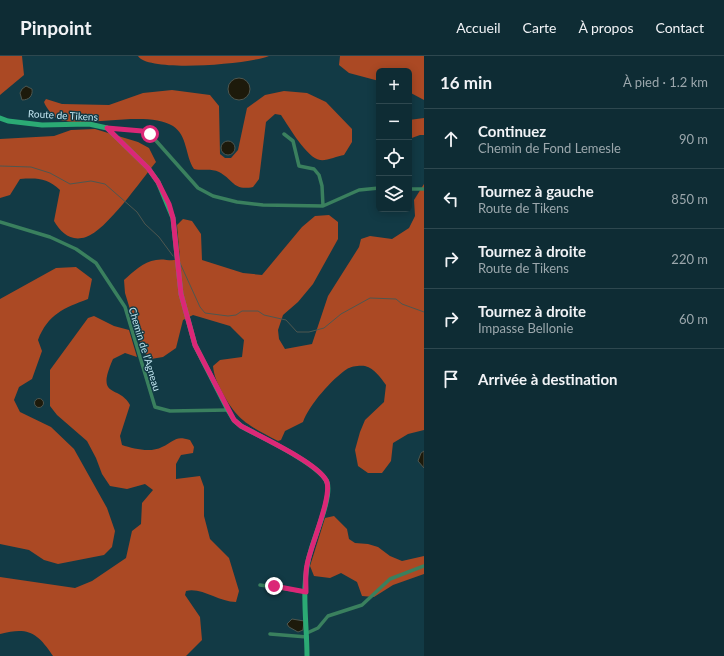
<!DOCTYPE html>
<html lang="fr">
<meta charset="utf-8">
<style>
:root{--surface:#0e2c34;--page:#1c3840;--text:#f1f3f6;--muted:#9ba7ac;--line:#2e484f}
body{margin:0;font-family:Lato,sans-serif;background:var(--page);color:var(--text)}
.controls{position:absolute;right:12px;top:12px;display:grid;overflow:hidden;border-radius:6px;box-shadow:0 2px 10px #0003}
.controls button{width:36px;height:36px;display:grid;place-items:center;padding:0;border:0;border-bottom:1px solid var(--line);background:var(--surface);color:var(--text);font:20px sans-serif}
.stop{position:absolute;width:12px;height:12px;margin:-9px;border:3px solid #db2777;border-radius:50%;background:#fff}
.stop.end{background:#db2777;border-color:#fff;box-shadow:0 1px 4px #0008}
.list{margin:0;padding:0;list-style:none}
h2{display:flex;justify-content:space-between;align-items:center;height:52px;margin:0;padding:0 16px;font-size:17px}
h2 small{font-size:13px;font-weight:400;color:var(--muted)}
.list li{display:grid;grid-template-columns:26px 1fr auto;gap:12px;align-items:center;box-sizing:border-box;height:60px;padding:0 16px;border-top:1px solid var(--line)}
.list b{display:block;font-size:15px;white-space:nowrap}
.list p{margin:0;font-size:13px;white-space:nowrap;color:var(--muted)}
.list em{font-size:13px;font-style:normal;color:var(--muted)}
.icon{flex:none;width:22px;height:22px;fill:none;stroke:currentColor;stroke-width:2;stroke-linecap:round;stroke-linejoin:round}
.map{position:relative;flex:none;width:424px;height:600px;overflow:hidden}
header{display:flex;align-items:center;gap:24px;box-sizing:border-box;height:56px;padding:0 20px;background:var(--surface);border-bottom:1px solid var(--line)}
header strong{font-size:19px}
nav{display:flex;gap:22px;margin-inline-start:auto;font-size:14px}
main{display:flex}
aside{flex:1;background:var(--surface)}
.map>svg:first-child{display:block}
.forest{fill:#ab4924}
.water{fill:#1d1a0b;stroke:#4e5750}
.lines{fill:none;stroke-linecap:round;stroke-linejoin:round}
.stream{stroke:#4e5750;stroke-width:1}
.street{stroke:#3a805e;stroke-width:3.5}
.secondary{stroke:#2baa74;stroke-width:5}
.route{stroke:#db2777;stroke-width:5}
.labels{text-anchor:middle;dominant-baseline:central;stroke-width:3;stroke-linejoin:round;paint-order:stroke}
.street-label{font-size:10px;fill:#c2e6f1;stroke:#123a45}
</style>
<header>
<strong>Pinpoint</strong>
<nav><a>Accueil</a><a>Carte</a><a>À propos</a><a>Contact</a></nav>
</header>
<main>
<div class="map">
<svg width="424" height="600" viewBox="0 0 424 600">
<rect width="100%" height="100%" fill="#123a45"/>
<!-- forest -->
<path class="forest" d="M0 0H22L24 19 0 39Z
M138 0H269C250 8 148 17 138 0Z
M340 0H424V44L409 36V15H379V25L349 17 339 9Z
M172 34 210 39 219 50 220 98 225 102H231L238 94 247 52 265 39 284 35 307 37 326 46 352 73V86L344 99C337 100 327 105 320 104 307 102 289 71 281 59L275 58 266 66 259 123 253 131C233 135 234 124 219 116 211 112 203 115 194 113 185 100 188 80 173 70 148 54 90 71 60 64 54 62 46 52 44 46L46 43 62 48 109 49 143 37Z
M424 62V79H420L409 83V64Z
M95 73 138 86 149 92 156 106C142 123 106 175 86 181 71 186 61 177 54 165L60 134C47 122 38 122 20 123L10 139 0 142V83L54 80 71 74Z
M424 128V374L408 378 393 387 391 405 382 417H368L358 410 355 394 360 376 365 364 384 346 386 329C380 321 375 313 365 310 361 309 351 310 347 313 332 323 309 349 303 366L285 375 281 384 278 385C248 369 237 365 221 334 217 326 214 320 213 310L220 304 242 301 244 284 230 270 193 259 183 264 176 292 163 301 151 303 143 296 125 237 124 224C133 216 143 206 156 204 164 202 170 206 180 203L177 169 183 163 192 165 201 178 202 204 243 217 262 219 302 171 315 160 329 159 338 166V183L313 228 298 246 283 259 278 274 279 283 285 293 312 288 328 240 359 191 361 183 370 180 392 183 409 172 415 160 414 144Z
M76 211 92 223 88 243C64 252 48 258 38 284L42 295 32 323 19 331 14 344 20 356 51 371 74 393 107 452 115 475 112 491 104 499 58 508 44 504 29 494 0 488V243L56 212Z
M94 260 114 270 129 274 137 301 125 297 113 303C95 344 119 328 130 349L120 380 122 389C134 393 151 397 162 391 175 385 175 379 190 384L194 391 193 397 181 399 176 408V423L200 420 204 431V460L210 483 229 502 239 535 236 546C218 546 202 531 186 535L185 539 200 561 202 584 186 600H53C37 576 28 571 0 578V521L75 532 92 525 126 502 132 475 141 468 142 447 153 434 145 428 127 433 110 430 102 418 96 402 87 385 57 359 50 350V314L88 262Z
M334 460 347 473 349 483 355 487 368 488 378 491 390 500 402 505 424 500V518L393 529 374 541 362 540 357 526 341 517 330 522 314 520 310 510 325 462Z"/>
<!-- water -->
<path class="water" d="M228 33a11 11 0 1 1 22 0a11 11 0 1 1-22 0Z
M26 30 32 33C33 40 29 44 22 44L20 37 22 33Z
M221 92a7 7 0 1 1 14 0a7 7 0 1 1-14 0Z
M34.5 347a4.5 4.5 0 1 1 9 0a4.5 4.5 0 1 1-9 0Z
M424 395V412L418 405 421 397Z
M292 563 304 565 303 574 298 576 289 571 287 568Z"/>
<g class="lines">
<!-- stream -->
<path class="stream" d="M0 110 31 111 50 117 70 128 91 125 105 128 137 156 145 168 159 181 173 200
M180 207 200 251 205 257 228 260 236 259 242 255H258L264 259 286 264 297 276H309L324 272 341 258 370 242 396 243 402 248 424 256"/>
<!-- street -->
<path class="street" d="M107 72 142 75 150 78 198 132 213 140 237 146 263 149 323 150 359 134 379 132
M284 78 293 85 299 110 314 113 319 119 322 130 323 150
M409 133H424
M0 166 50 181 76 193 96 207 125 251 155 351 170 355 228 354
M260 529 306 536
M307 577 318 572 328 560 362 549 390 523 424 510
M270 578 307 581"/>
<!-- secondary -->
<path class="secondary" d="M0 62 8 65 42 69 89 68 107 72 148 112 158 126 173 162 181 238 195 289 228 354 234 364 241 370C261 381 315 406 326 424 334 436 315 479 311 494 300 527 307 566 307 600"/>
</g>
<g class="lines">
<!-- route -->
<path class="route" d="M150 78 142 75 107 72 148 112 158 126 169 148 173 162 181 238 195 289 234 364 241 370C261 381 316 406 326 424 334 437 310 491 307 509 305 518 306 527 306 536L274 530"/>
</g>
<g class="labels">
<!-- street labels -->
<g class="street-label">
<text transform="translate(63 59) rotate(3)">Route de Tikens</text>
<text transform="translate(145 293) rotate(73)">Chemin de l’Agneau</text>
</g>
</g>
</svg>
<div class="controls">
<button>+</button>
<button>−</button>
<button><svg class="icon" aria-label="locate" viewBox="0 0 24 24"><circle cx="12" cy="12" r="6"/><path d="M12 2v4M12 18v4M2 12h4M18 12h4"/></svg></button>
<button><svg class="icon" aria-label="layers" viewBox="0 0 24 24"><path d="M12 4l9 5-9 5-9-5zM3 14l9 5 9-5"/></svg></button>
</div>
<div class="stop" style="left:150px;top:78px"></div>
<div class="stop end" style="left:274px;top:530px"></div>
</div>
<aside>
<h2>16 min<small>À pied · 1.2 km</small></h2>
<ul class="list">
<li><svg class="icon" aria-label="ahead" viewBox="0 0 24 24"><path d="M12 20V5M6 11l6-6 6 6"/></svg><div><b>Continuez</b><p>Chemin de Fond Lemesle</p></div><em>90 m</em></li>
<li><svg class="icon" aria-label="left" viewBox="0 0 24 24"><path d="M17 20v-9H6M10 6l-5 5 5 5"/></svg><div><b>Tournez à gauche</b><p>Route de Tikens</p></div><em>850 m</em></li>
<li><svg class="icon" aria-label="right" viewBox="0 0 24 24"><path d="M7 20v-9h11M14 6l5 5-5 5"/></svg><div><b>Tournez à droite</b><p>Route de Tikens</p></div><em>220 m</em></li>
<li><svg class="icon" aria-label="right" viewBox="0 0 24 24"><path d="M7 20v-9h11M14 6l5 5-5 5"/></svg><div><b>Tournez à droite</b><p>Impasse Bellonie</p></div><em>60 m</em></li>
<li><svg class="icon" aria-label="arrive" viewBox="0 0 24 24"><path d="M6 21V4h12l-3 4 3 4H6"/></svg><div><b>Arrivée à destination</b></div></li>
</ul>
</aside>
</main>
